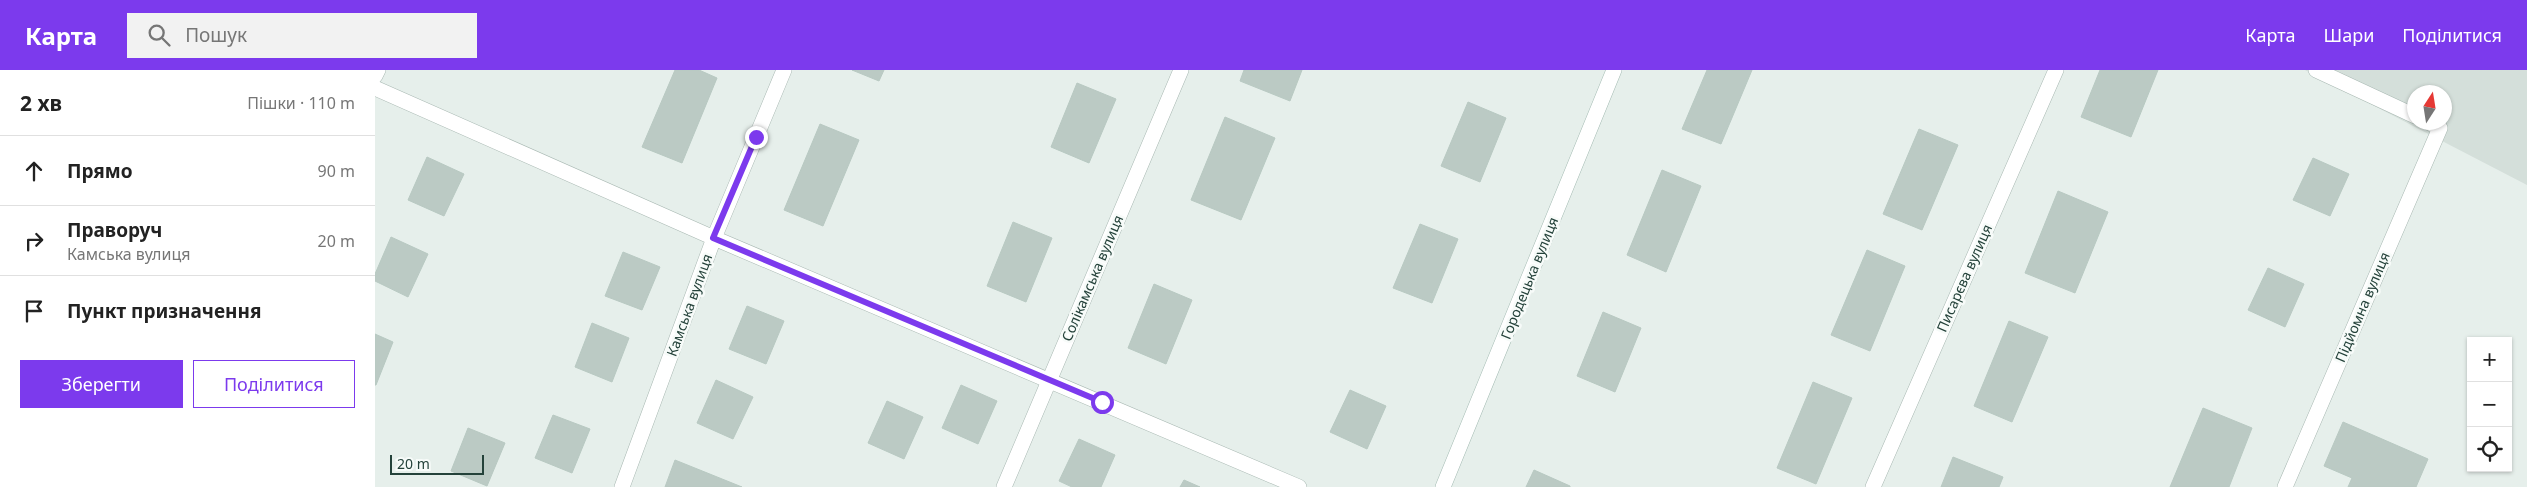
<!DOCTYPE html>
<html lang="uk">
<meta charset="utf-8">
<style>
:root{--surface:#fff;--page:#f2f2f2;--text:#222;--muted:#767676;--line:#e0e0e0;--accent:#7c3aed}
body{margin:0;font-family:"Noto Sans",sans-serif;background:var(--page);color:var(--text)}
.controls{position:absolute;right:15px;bottom:15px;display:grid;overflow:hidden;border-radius:0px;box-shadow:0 1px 4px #0004}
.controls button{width:45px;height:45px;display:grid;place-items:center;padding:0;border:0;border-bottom:1px solid var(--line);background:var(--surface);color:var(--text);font:25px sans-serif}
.compass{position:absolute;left:2032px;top:15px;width:45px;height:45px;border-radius:50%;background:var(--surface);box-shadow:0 1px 4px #0004;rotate:12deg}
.scale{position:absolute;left:15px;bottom:12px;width:94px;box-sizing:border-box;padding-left:5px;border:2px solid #24423a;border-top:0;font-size:14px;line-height:18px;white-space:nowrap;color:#24423a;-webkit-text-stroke:4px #f7fbf9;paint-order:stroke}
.stop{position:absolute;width:15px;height:15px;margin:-11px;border:4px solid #7c3aed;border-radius:50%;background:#fff}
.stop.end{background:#7c3aed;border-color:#fff;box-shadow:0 1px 5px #0008}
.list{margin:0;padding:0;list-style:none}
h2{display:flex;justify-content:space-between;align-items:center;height:65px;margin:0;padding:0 20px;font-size:21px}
h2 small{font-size:16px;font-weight:400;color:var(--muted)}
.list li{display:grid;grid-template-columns:32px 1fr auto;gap:15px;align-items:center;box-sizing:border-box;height:70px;padding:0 20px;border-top:1px solid var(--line)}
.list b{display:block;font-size:19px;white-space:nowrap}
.list p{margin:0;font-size:16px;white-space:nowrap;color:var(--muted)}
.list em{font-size:16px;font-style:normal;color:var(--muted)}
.actions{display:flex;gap:10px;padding:15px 20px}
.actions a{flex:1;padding:11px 0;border:1px solid var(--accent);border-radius:0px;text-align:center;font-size:18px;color:var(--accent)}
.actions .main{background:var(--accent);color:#fff}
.icon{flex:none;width:28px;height:28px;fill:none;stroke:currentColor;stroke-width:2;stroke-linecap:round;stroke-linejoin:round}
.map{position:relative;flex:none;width:2152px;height:417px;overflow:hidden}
header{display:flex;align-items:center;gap:30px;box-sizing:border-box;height:70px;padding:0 25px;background:var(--accent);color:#fff}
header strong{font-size:24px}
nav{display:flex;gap:28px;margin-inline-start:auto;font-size:18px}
.search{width:350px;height:45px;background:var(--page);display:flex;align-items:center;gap:12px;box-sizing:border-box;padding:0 18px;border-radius:0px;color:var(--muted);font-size:19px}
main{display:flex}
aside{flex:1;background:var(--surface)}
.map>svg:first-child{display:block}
.built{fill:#d4dfda;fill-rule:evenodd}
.building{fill:#bbcac4;stroke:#b8c9c2}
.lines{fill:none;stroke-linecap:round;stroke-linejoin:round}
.minor-casing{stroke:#a8b8b2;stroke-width:16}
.secondary-casing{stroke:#a4bbb3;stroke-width:16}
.minor{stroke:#fff;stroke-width:15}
.secondary{stroke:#fff;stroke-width:15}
.route{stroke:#7c3aed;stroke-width:6}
.labels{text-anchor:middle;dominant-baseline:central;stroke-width:5;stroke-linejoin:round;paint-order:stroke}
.street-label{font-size:14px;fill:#24423a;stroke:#f7fbf9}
</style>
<header>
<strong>Карта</strong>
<div class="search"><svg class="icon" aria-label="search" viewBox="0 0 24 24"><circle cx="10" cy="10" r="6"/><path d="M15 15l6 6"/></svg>Пошук</div>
<nav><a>Карта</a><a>Шари</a><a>Поділитися</a></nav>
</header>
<main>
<aside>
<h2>2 хв<small>Пішки · 110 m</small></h2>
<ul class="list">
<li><svg class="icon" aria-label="ahead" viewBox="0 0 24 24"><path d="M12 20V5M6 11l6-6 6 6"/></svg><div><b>Прямо</b></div><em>90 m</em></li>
<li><svg class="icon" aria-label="right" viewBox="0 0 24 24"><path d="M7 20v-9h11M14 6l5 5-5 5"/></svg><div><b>Праворуч</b><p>Камська вулиця</p></div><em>20 m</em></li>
<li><svg class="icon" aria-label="arrive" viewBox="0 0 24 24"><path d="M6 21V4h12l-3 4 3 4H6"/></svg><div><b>Пункт призначення</b></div></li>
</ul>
<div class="actions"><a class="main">Зберегти</a><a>Поділитися</a></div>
</aside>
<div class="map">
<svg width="2152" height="417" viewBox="0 0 2152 417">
<rect width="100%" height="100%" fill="#e6efeb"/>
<!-- built -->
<path class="built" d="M1930 0H2152V115ZM2040 22H2070V52H2040Z"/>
<!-- building -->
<path class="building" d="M300 0H324L342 8 307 93 267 77Z
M477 0H509L504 11Z
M869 0H927L915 31 865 11Z
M1332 0H1377L1346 74 1307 59Z
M1725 0H1783L1756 67 1706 47Z
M702 13 741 29 714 93 676 77Z
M1093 32 1131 48 1105 112 1066 96Z
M850 47 900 68 866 150 816 130Z
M445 54 484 70 448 156 409 140Z
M1544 59 1583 75 1547 160 1508 144Z
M52 87 89 104 69 146 33 130Z
M1938 88 1974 104 1955 146 1918 130Z
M1287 100 1326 116 1291 202 1252 185Z
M1683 121 1733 142 1700 223 1650 203Z
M638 152 677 168 651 232 612 216Z
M1045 154 1083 169 1057 233 1018 218Z
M16 167 53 184 33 227 0 211V204Z
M1492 180 1530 196 1495 281 1456 265Z
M248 182 285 197 267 240 230 226Z
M1893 198 1929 214 1910 257 1873 240Z
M779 214 817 230 791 294 753 278Z
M372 236 409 251 391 294 354 279Z
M1228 242 1266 258 1240 322 1202 306Z
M1634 251 1673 267 1637 352 1599 336Z
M217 253 254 268 237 312 200 297Z
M0 264 18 272 1 315H0Z
M341 310 378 327 358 369 322 353Z
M1438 312 1477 328 1441 414 1402 398Z
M586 315 622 331 603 374 567 358Z
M975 320 1011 336 992 379 955 362Z
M512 331 548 347 529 389 493 373Z
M1828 338 1877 358 1854 417H1795Z
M178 345 215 359 197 403 160 388Z
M1968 352 2053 389 2041 417H1973L1977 408 1949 396Z
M93 358 130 373 112 416 76 401Z
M704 369 740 385 726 417H697L684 411Z
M1578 387 1628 407 1624 417H1566Z
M300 390 367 417H290Z
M1159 400 1195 416V417H1151Z
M809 410 825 417H805Z"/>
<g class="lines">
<!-- minor casing -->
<g class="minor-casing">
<path id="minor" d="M1941 0 2040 46
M0 6 3 0
M0 18 339 168 924 417
M247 417 339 168 409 0
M629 417 806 0
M1498 417 1681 0
M1910 417 2065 58 2053 52"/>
</g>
<!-- secondary casing -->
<g class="secondary-casing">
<path id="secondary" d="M1068 417 1239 0"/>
</g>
<!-- minor -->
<use href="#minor" class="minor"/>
<!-- secondary -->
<use href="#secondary" class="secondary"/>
</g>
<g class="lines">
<!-- route -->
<path class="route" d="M381 67 338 168 727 332"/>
</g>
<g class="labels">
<!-- street labels -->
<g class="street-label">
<text transform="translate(717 208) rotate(-67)">Солікамська вулиця</text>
<text transform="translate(1154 208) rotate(-68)">Городецька вулиця</text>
<text transform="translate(1589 208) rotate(-66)">Писарєва вулиця</text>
<text transform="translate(314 235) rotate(-70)">Камська вулиця</text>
<text transform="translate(1987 237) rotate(-67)">Підйомна вулиця</text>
</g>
</g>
</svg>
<div class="controls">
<button>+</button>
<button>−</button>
<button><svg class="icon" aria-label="locate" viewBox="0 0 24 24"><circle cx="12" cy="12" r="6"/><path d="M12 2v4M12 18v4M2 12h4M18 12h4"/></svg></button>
</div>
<svg class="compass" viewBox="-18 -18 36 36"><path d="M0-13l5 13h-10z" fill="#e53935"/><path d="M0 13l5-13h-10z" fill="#767676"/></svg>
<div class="scale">20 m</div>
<div class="stop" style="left:727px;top:332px"></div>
<div class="stop end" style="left:381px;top:67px"></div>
</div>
</main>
